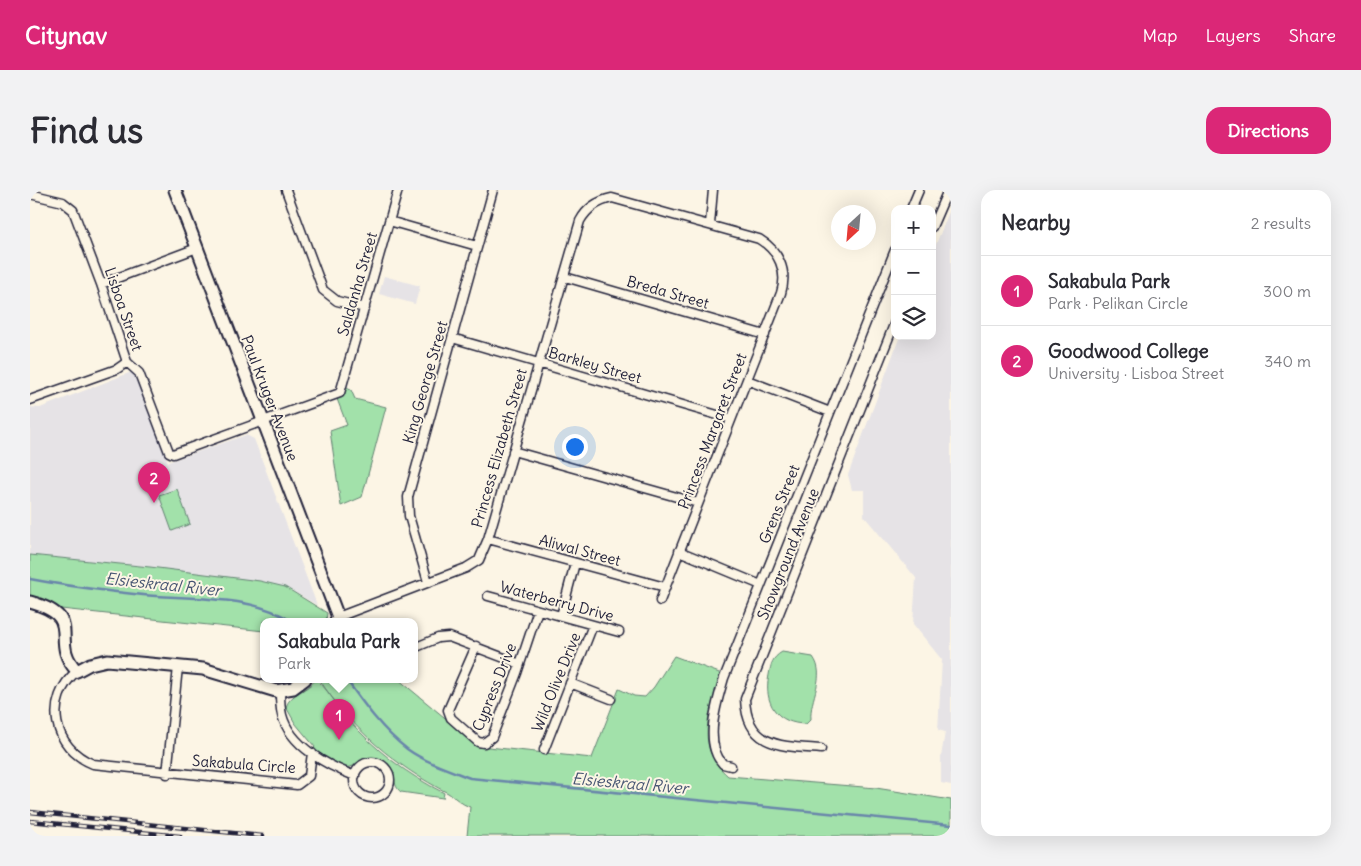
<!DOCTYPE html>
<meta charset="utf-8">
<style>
:root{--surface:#fff;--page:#f2f2f3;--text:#2b2b33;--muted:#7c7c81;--line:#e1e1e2;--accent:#db2777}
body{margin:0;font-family:Delius,sans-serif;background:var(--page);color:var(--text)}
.controls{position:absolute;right:15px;top:15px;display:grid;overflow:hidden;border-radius:10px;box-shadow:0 5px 20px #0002}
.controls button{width:45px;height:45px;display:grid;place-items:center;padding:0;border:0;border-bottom:1px solid var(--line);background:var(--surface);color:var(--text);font:25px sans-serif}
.compass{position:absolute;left:801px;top:15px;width:45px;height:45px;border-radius:50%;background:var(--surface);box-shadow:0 5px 20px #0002;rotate:206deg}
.you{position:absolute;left:544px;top:256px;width:18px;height:18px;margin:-12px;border:4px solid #fff;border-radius:50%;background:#1a73e8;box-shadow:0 0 0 8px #1a73e833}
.badge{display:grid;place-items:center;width:32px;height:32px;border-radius:50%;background:var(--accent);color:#fff;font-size:16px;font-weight:700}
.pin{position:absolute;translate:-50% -41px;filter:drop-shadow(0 1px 2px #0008)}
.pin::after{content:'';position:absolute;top:26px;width:18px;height:15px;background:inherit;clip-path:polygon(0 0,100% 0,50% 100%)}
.popup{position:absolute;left:230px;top:428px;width:158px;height:65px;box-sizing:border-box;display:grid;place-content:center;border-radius:10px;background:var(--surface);filter:drop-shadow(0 1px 4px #0005);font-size:16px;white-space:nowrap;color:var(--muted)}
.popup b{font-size:19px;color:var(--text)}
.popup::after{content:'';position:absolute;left:50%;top:100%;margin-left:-10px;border:10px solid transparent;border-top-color:var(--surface)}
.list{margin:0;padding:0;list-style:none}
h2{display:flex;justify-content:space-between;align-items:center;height:65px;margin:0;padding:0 20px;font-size:21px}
h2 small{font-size:16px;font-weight:400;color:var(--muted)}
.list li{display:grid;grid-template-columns:32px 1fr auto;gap:15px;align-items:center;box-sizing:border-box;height:70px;padding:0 20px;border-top:1px solid var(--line)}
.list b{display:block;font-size:19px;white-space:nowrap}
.list p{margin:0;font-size:16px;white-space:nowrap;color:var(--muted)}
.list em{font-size:16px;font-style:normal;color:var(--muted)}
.icon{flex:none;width:28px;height:28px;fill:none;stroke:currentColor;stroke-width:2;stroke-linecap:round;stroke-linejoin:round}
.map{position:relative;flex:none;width:921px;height:646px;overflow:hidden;border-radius:15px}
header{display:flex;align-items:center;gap:30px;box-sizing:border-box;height:70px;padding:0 25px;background:var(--accent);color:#fff}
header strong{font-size:24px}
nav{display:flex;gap:28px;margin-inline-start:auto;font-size:18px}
.intro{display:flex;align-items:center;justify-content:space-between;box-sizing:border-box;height:120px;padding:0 30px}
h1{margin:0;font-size:35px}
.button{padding:12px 22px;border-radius:15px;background:var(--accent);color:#fff;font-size:18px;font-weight:700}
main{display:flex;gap:30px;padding:0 30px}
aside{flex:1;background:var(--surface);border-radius:15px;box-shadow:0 5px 20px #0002}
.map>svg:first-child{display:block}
.built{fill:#e6e3e6}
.green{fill:#a2e1aa;stroke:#628272}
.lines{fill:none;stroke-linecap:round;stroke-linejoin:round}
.stream{stroke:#6986aa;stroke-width:2.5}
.street-casing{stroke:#22223b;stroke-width:11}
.secondary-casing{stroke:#22223b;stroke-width:15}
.street{stroke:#fcf5e5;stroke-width:8}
.secondary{stroke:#fcf5e5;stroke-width:11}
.rail-casing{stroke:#22223b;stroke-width:4.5}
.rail{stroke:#fcf5e5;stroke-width:2.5;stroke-dasharray:8;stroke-linecap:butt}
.labels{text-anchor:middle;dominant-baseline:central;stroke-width:4;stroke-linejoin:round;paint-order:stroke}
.street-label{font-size:15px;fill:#22223b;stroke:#fcf5e5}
.water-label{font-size:16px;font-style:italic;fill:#465472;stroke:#fcf5e5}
</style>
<header>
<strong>Citynav</strong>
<nav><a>Map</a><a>Layers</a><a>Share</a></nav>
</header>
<div class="intro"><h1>Find us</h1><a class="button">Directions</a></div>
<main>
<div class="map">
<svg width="921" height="646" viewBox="0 0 921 646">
<rect width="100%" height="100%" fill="#fcf5e5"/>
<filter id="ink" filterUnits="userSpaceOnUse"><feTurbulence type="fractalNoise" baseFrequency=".02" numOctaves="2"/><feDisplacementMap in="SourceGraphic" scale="10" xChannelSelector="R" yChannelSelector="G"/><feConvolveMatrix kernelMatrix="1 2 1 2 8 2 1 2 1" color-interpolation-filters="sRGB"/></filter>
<g filter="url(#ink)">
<!-- built -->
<path class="built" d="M921 17V595L911 593V567L915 542 908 540 912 470 883 434 886 388 834 326V300H822L818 285 870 146H902V64Z
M354 86 390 96 385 114 349 104Z
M104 181 138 272 216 245 224 249 287 415 255 397 120 377 0 365V217L10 218Z"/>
<!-- green -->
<path class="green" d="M316 198 321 200 325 209 356 217 332 307 311 316 300 241 317 235 307 209Z
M147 299 160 334 142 341 129 305Z
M0 365 120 377 230 391 255 397 297 423 296 431H234V441L31 419 17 411 0 407Z
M752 462 783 467C797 486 779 509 781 529L776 534C747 534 733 513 739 485 741 474 742 468 752 462Z
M644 466 692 484C680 522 663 555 698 586L846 598 921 610V646H437L440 617C431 614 426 608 418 603 365 576 322 539 289 489H368L449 556 562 568 589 499 604 506 615 507 624 497Z
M286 489C294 495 309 518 317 528 345 560 376 584 414 603L413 608 371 602C360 594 368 577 353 570 337 562 328 580 313 577 302 576 292 566 283 559L285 557 265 533 256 517C260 503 278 501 286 489Z"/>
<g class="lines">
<!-- stream -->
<path class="stream" d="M0 389C37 396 75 401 113 405 158 409 224 405 261 431
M316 489C333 513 352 540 377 559 395 572 419 580 440 588L921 635"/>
<!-- street casing -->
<g class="street-casing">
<path id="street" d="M256 0 293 100 307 111 335 118
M0 4 33 12 43 20 71 94 97 172 109 183 139 262 143 264 310 203 368 0
M881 19 889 0
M359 31 447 56
M680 34 683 0
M902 37 918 0
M535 87 735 145
M71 94 167 58
M422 148 701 229
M717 190 800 222
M0 210 87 179 97 172
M483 261 668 313
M458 349 635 397
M649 361 731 395
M398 392 379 326 378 307 463 0
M458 406 589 442
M531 426 545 373
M308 427 436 378 449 370 458 349 550 31C557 18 568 11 582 8L729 49C749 61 758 81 751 103L630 411
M446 456 418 520 421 528 448 552 454 553 462 547 487 483 508 420
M384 458 408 448 419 447 490 474
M47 481C13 510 23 558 63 574L267 595 279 586 282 563
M540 493 581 509
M250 501C250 509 250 517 252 525 260 556 298 576 325 586
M791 559C752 556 717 558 715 509L865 132
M514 560 563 435
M324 590a18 18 0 1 1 36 0a18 18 0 1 1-36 0Z
M701 576 693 574C673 553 687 512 694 488L865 60
M137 584 148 477"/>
</g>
<!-- secondary casing -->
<g class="secondary-casing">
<path id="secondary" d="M145 0 308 427 306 431
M0 412C58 428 17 450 47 481L60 474 77 470 173 479 246 501 263 498 275 489"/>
</g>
<!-- street -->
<use href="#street" class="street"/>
<!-- secondary -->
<use href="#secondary" class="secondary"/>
<!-- rail casing -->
<g class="rail-casing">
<path id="rail" d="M0 622 233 646
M0 631 150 646"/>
</g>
<!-- rail -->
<use href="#rail" class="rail"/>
</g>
</g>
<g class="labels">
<!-- street labels -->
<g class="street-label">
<text transform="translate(327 94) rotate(-74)">Saldanha Street</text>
<text transform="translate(638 102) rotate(16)">Breda Street</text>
<text transform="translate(94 119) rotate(71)">Lisboa Street</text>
<text transform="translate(565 175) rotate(16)">Barkley Street</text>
<text transform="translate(395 192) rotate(-74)">King George Street</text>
<text transform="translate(240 208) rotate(69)">Paul Kruger Avenue</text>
<text transform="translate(682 241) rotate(-69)">Princess Margaret Street</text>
<text transform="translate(469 258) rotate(-74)">Princess Elizabeth Street</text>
<text transform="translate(749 314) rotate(-68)">Grens Street</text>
<text transform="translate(550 360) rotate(15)">Aliwal Street</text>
<text transform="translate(758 364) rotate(-68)">Showground Avenue</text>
<text transform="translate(527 411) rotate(15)">Waterberry Drive</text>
<text transform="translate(526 492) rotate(-68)">Wild Olive Drive</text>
<text transform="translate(464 497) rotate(-68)">Cypress Drive</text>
<text transform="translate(214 574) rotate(4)">Sakabula Circle</text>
</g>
<!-- water labels -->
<g class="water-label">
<text transform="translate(133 394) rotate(6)">Elsieskraal River</text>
<text transform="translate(600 593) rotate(5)">Elsieskraal River</text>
</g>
</g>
</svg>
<div class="controls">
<button>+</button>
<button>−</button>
<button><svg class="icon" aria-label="layers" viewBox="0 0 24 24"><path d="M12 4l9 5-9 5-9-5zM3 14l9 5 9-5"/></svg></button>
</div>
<svg class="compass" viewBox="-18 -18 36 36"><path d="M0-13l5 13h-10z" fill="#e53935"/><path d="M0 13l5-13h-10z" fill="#7c7c81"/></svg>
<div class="you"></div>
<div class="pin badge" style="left:309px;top:550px">1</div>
<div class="popup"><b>Sakabula Park</b>Park</div>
<div class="pin badge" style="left:124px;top:313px">2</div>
</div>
<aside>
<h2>Nearby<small>2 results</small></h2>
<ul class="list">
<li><span class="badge">1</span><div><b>Sakabula Park</b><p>Park · Pelikan Circle</p></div><em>300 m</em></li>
<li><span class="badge">2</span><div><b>Goodwood College</b><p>University · Lisboa Street</p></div><em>340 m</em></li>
</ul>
</aside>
</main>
